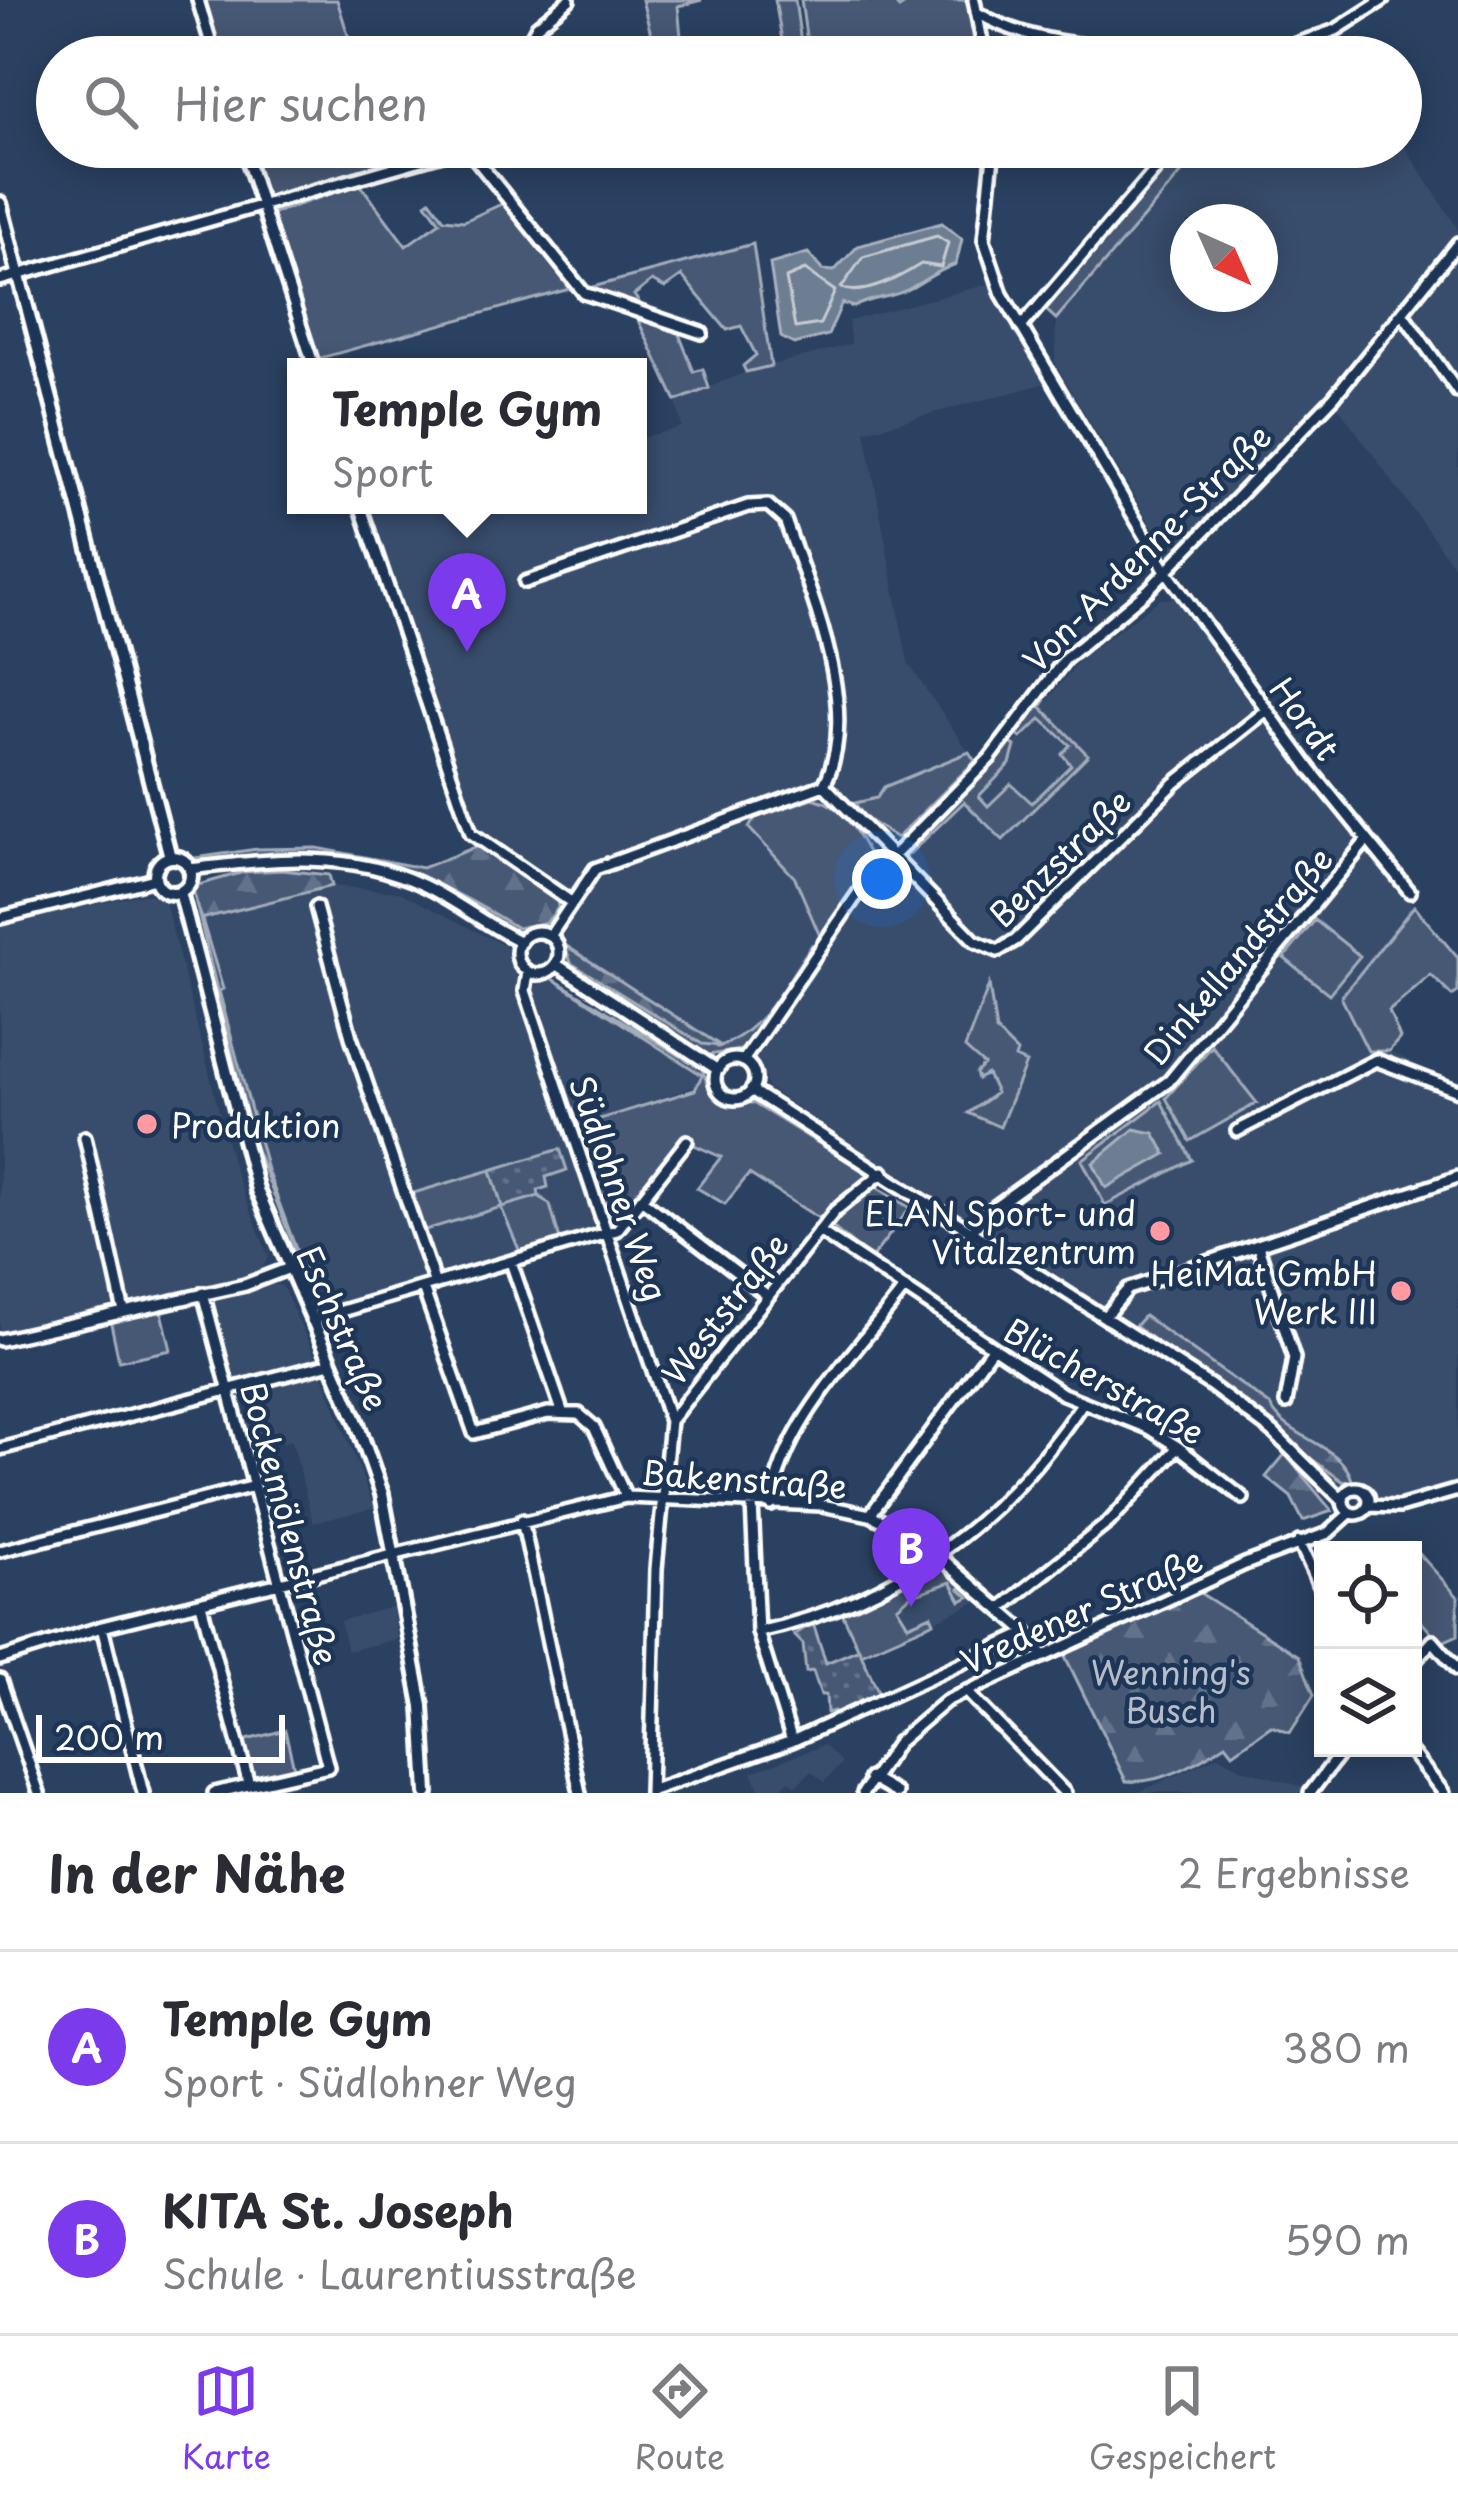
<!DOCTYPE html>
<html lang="de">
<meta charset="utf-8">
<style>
:root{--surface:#fff;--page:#f7f7f7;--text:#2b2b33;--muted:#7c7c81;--line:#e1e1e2;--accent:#7c3aed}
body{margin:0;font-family:"Playpen Sans",sans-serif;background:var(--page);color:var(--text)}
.controls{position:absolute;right:36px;bottom:36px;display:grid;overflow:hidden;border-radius:0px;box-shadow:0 6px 30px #0003}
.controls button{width:108px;height:108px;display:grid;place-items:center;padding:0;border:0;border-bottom:3px solid var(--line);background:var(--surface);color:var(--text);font:60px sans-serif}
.compass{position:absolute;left:1170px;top:204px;width:108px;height:108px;border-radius:50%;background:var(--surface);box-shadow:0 6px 30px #0003;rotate:135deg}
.scale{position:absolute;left:36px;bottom:30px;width:249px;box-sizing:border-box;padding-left:12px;border:6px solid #fff;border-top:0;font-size:33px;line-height:42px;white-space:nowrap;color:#fff;-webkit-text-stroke:9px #1d3557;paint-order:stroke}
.you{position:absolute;left:882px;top:879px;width:42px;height:42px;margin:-30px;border:9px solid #fff;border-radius:50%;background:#1a73e8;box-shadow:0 0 0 18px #1a73e833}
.badge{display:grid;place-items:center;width:78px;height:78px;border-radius:50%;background:var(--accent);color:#fff;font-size:39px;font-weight:700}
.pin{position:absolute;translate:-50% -99px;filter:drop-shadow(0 3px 6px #0008)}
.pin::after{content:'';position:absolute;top:63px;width:42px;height:36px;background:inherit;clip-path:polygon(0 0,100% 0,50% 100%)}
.popup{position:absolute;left:287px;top:358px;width:360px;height:156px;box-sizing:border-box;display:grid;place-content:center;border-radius:0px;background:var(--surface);filter:drop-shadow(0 3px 9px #0005);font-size:39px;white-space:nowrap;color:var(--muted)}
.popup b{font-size:45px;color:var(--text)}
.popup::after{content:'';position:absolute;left:50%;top:100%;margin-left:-24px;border:24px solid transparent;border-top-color:var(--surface)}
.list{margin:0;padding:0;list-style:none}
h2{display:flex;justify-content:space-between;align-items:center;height:156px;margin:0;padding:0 48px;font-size:51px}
h2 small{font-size:39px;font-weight:400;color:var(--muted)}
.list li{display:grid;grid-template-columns:78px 1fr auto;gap:36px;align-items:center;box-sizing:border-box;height:192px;padding:0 48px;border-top:3px solid var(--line)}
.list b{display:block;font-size:45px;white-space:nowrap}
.list p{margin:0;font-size:39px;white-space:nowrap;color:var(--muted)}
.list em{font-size:39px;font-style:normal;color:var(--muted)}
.icon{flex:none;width:66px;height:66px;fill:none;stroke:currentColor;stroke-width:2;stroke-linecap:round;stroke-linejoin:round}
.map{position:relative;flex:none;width:1458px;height:1793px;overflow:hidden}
.search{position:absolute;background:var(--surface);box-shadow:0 6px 30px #0003;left:36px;right:36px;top:36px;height:132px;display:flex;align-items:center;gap:30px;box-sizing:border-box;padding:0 42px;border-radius:66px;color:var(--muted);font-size:45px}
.sheet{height:540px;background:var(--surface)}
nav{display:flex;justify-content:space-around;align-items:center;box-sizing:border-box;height:168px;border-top:3px solid var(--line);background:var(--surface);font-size:33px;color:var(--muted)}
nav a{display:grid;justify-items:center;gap:6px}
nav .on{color:var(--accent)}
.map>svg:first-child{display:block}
.built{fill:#394e6c;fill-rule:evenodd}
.green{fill:#465975;stroke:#a2acba;stroke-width:3}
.forest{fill:url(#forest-firs);stroke:#a2acba;stroke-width:3}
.garden{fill:url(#garden-dots);stroke:#a2acba;stroke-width:3}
.water{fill:#6d7d92;stroke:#a7b1be;stroke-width:3}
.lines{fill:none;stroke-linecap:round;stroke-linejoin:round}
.shore{stroke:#c5cbd3;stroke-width:3}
.minor-casing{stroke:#fff;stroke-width:18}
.major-casing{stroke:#fff;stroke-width:20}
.minor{stroke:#1d3557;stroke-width:9}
.major{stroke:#1d3557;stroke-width:10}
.poi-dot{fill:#ff9aa2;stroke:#1d3557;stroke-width:4.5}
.labels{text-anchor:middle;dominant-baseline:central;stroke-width:9;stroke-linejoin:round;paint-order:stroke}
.street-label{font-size:33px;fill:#fff;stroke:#1d3557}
.poi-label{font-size:33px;fill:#fff;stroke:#1d3557;text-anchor:end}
.park-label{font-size:33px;fill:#b5bdc8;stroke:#1d3557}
</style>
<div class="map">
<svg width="1458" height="1793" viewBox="0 0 1458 1793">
<defs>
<pattern id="forest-firs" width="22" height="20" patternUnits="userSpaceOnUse" patternTransform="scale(3)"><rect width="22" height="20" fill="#465975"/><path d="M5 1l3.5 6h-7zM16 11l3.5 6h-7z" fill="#62728a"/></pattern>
<pattern id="garden-dots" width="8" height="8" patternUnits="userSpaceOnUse" patternTransform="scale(3)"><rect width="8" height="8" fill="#465975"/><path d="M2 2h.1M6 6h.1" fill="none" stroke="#62728a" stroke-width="1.8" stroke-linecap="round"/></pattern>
</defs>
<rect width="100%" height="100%" fill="#2a4161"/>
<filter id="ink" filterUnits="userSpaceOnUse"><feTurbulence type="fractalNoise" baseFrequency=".00833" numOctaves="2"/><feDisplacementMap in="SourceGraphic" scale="24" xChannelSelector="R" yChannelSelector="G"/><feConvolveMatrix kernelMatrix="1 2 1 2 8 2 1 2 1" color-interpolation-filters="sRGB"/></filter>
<g filter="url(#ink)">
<!-- built -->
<path class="built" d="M1401 141 1458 229V572L1329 394 1171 558 1055 363 1056 319 1204 147H1401ZM1188 222H1260V294H1188Z
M989 284 1047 383 865 431 908 663 975 761 899 840 907 857 1008 752 1080 659 1160 599 1175 598 1254 708 1414 906 1341 997 1368 1051H1389L1458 1086V1480L1401 1499 1380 1497 1359 1483 1340 1485 1210 1380 768 1088 760 1065 743 1051 726 1053 565 945 564 933 581 901 487 838 473 821 368 511 390 505H638V439L682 427 676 401 746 372 851 344 848 321Z
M332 886 399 892 507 947 595 1219 592 1230 322 1309 267 1170 201 919Z
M142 894 164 898 234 1169 269 1258 261 1269 236 1280 0 1333V926Z
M554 979 702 1075V1084L577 1126 533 996 537 982Z
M268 1283 282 1286 319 1365 233 1386 211 1302 217 1294Z
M320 1367 374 1508 313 1523 292 1440 249 1450 242 1422 267 1416 259 1382Z
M938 1565 981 1600 861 1654 842 1613Z
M392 1607 397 1639 347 1651 340 1621Z
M824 1745 842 1763 824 1782 811 1771 796 1786 789 1780 776 1793H761L752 1772Z
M1218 1756 1243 1769 1306 1788 1301 1793 1139 1792Z"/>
<!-- green -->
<path class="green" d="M205 0H337L355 57H222Z
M642 0H702L678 6 683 57H657Z
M775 0H795L803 57H755L754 44 782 40Z
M801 0H892L899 8 911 0H970L976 45 902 57H809Z
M249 147H384L391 166 268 199Z
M1182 147H1204L1056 319 1044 308Z
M360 184 406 246 440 222 426 203 430 200 444 219 464 221 506 202 570 289 317 359 268 215Z
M753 244 771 366 746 372 743 366 756 355 741 326 727 330 682 276 665 288 652 281 634 295 646 312 585 289Z
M635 314 677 329 694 372 703 369 709 388 676 401Z
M1039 699 1045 701 1041 707 1088 755 1003 840 964 802 906 857 904 851 1009 742 1015 746 1010 764 979 796 988 806 1011 784 1032 803 1071 765 1062 754 1070 745 1041 719 1021 738 1015 733Z
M969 752 975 761 897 838 865 818 855 803 877 798 884 787Z
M813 798C849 807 858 836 875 865L830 928 819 934 795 878 749 828 755 818Z
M193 890 223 989 219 991 267 1170 313 1295 254 1144Z
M1414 906 1458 958V992L1452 996 1431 975 1389 1011 1400 1038 1389 1051H1368L1341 997Z
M1315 920 1360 956 1329 994 1284 958Z
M811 946 813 954 746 1049 709 1055 568 965 718 1047C764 1031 784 985 811 946Z
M553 979 702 1069 710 1091 722 1102 753 1103 870 1175C857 1193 834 1201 820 1219L749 1174 725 1204 697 1188 721 1157 692 1144 625 1212 608 1215 577 1126 695 1090 702 1075Z
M989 985 996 1031 1017 1052 1015 1058 1026 1063 1000 1127 968 1113 996 1093 987 1074 978 1079 976 1073 984 1065 965 1048Z
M1212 1046 1257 1103 1190 1141 1166 1098Z
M1161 1101 1192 1160 1105 1205 1082 1160Z
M491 1170 502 1206 539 1196 550 1205 560 1240 520 1252 501 1207 422 1231 410 1194Z
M873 1185 910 1208 871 1259 831 1226Z
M161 1308 171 1350 119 1361 110 1319Z
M1414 1548 1458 1597V1635L1440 1643 1413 1612Z
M938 1565 963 1585 960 1589 969 1597 961 1601 951 1582 910 1596 897 1607 908 1625 931 1615 934 1622 861 1654 842 1613Z
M285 1730 294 1768 252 1779 239 1742Z"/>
<!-- forest -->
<path class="forest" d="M481 845 557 898 558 908 547 922 517 928C443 882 374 850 284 852 258 852 216 867 195 858L257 849 317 848 422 868Z
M282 870 329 875 332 886 201 919 193 890 198 885 244 872Z
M565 945 721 1046 702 1044 571 963Z
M1144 1316 1270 1405C1284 1437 1342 1444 1352 1480L1344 1482C1273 1433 1204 1378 1135 1326Z
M1285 1454 1332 1511 1303 1521 1291 1497 1266 1477Z
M1200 1593 1299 1656 1314 1695 1290 1733 1271 1726 1233 1753 1226 1744C1197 1763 1161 1785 1126 1781L1064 1654Z"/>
<!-- garden -->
<path class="garden" d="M560 1149 567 1170 546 1177 548 1187 538 1190 539 1196 502 1207 491 1170Z
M813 1623 826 1663 859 1649 880 1696 836 1718 834 1711 827 1713 826 1695H821L813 1671 806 1672 803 1644 794 1635Z"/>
<!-- water -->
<path class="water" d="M942 223 962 239 956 264C937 271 927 279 911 288 892 299 873 296 854 307L842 303 828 335 794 344 781 337 770 264 808 253 822 270 834 271 858 246Z
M1134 1129 1154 1133 1166 1154 1106 1188 1093 1163Z"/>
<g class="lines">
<!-- shore -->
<path class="shore" d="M937 236 948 243 941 267 921 264C902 276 863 298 841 288L863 257Z
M805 270 835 291 820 324 795 328 786 278Z"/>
<!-- minor casing -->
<g class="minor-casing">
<path id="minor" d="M198 0 215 57
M974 0 985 57
M976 12C1061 64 1187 44 1282 45
M520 57 537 26 569 0
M1258 57 1336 30 1383 0
M243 147 314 367
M466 147 584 293 702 333
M994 147 984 240 1002 294 1166 571 1310 769 1410 892
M0 280 467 147
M1403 314 1458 392
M1021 327 1175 147
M360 505 471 833 571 902
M525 582 748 506 768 505 785 520C810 593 863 710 824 785L595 869 550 936
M824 785 975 941 998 951 1016 940 1175 783 1267 710
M190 869C268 860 348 849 423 885 457 901 487 926 521 942
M316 907 351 1037 435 1284
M0 918 155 879
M517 953a21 21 0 1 1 42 0a21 21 0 1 1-42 0Z
M556 964 718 1070
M528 972 525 991 670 1421
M715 1079a20 20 0 1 1 40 0a20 20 0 1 1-40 0Z
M743 1061 861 889 990 758 1065 659 1148 590 1334 397 1458 243
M751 1090 1210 1385 1273 1432 1343 1501
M1237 1131 1376 1060 1458 1091
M85 1137 124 1312
M641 1199 768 1296
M973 1230 989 1211 1169 1081 1367 840
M819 1231 1063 1394 1148 1428 1178 1447 1243 1498
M1258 1246 1294 1358 1286 1403
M511 1262 562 1411
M423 1288 474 1433 548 1413 579 1414 594 1427 626 1497
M203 1293 328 1767 214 1793
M1106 1315 1128 1289 1458 1177
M311 1320 617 1230 687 1141
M0 1340 245 1285 287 1269
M0 1449 331 1363
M1343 1501a13 13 0 1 1 26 0a13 13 0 1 1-26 0Z
M752 1504 758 1632 792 1741
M771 1505C782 1423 856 1353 905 1288
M1368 1506 1399 1507 1458 1490
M870 1515 993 1347
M522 1520 580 1793
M1299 1542 1323 1594
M0 1551 254 1486
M201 1604 249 1785
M1000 1609 1109 1522 1178 1447
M102 1627 143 1793
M758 1632C897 1602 1005 1520 1083 1402
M0 1659 102 1627 626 1497 822 1505 870 1515 918 1538 1027 1633 1043 1655
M1413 1663 1433 1641 1458 1670
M0 1680 39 1793
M966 1691 1065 1793
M1408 1748 1444 1793
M870 1778 896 1793
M650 1791 792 1741 1027 1633
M650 1793 656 1569 670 1421 835 1211 883 1172
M863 1793 898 1742 946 1701 1245 1564 1328 1533 1350 1513
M1310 1793 1344 1748"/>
</g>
<!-- major casing -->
<g class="major-casing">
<path id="major" d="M0 203 170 857
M155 875a18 18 0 1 1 36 0a18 18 0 1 1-36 0Z
M180 892 257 1190 356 1420 382 1494 422 1706 427 1793"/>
</g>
<!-- minor -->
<use href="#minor" class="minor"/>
<!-- major -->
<use href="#major" class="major"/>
</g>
</g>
<!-- markers -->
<g class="poi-dot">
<circle cx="147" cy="1124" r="12"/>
<circle cx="1160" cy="1231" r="12"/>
<circle cx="1401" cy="1291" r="12"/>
</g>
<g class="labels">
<!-- street labels -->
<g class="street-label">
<text transform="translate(1146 547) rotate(-45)">Von-Ardenne-Straße</text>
<text transform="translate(1306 718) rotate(54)">Hordt</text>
<text transform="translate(1059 857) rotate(-44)">Benzstraße</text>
<text transform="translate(1237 955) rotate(-50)">Dinkellandstraße</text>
<text transform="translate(620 1188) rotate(71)">Südlohner Weg</text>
<text transform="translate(724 1308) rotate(-52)">Weststraße</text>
<text transform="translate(344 1328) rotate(66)">Eschstraße</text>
<text transform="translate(1105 1380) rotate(29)">Blücherstraße</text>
<text transform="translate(744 1478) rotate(4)">Bakenstraße</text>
<text transform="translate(291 1523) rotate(75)">Bockemölenstraße</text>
<text transform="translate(1081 1609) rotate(-24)">Vredener Straße</text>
</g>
<!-- poi labels -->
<g class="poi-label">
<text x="171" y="1124" text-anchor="start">Produktion</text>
<text x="1136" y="1212">ELAN Sport- und<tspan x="1136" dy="38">Vitalzentrum</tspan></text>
<text x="1377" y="1272">HeiMat GmbH<tspan x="1377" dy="38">Werk III</tspan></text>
</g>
<!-- park labels -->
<g class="park-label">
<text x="1171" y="1671">Wenning's<tspan x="1171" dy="38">Busch</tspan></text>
</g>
</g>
</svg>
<div class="controls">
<button><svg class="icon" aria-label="locate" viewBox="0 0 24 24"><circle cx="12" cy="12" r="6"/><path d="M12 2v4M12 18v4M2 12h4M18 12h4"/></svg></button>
<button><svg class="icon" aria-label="layers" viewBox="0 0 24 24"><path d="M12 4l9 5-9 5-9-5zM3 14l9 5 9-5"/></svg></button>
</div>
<svg class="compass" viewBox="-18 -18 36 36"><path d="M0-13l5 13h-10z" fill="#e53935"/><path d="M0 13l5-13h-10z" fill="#7c7c81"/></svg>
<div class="scale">200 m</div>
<div class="you"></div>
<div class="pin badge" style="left:467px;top:652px">A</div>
<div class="popup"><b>Temple Gym</b>Sport</div>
<div class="pin badge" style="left:911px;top:1607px">B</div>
<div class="search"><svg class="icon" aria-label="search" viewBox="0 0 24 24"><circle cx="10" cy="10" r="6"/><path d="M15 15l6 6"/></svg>Hier suchen</div>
</div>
<section class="sheet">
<h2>In der Nähe<small>2 Ergebnisse</small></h2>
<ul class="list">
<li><span class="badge">A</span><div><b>Temple Gym</b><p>Sport · Südlohner Weg</p></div><em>380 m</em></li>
<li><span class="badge">B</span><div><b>KITA St. Joseph</b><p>Schule · Laurentiusstraße</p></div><em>590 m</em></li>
</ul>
</section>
<nav>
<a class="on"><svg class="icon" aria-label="map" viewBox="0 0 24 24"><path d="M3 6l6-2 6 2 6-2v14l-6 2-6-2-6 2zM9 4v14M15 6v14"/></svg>Karte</a>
<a><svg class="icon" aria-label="directions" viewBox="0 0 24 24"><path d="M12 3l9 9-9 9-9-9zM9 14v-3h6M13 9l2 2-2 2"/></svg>Route</a>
<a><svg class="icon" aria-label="saved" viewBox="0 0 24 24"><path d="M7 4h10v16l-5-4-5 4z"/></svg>Gespeichert</a>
</nav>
